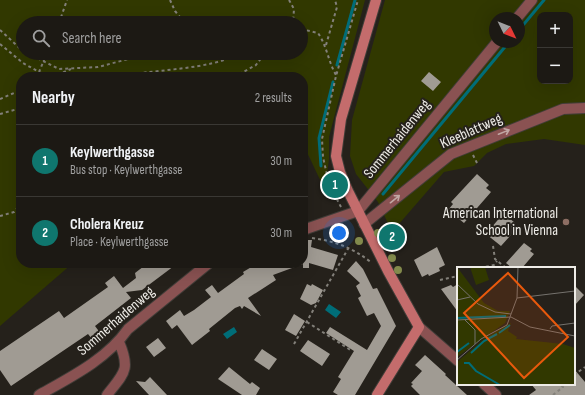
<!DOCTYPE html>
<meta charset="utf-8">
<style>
:root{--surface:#1c1914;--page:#25221d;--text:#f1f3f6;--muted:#a0a0a0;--line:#3a3834;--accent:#0f766e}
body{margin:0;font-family:"Sofia Sans Condensed",sans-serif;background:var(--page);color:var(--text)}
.controls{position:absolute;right:12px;top:12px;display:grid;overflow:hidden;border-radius:8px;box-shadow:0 4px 16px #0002}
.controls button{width:36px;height:36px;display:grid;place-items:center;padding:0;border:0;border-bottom:1px solid var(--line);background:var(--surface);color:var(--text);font:20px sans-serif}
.compass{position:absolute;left:489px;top:12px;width:36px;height:36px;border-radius:50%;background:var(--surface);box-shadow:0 4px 16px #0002;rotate:133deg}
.you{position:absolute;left:339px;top:233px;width:14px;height:14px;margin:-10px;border:3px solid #fff;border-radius:50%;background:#1a73e8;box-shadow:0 0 0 6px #1a73e833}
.badge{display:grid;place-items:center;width:26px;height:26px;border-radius:50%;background:var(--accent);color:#fff;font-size:13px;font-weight:700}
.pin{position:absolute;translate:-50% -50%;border:2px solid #fff;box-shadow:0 1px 4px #0006}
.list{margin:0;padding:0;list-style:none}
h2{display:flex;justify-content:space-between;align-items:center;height:52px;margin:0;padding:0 16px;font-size:17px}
h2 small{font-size:13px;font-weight:400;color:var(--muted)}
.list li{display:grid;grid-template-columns:26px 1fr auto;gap:12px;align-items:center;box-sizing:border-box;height:72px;padding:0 16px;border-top:1px solid var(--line)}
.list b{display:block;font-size:15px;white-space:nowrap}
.list p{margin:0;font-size:13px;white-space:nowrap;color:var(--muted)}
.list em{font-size:13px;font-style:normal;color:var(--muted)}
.icon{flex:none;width:22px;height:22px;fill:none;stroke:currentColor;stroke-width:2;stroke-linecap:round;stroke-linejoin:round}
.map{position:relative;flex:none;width:585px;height:395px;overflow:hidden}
.search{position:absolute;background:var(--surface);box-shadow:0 4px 16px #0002;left:16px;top:16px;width:292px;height:44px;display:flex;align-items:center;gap:10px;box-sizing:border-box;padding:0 14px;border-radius:22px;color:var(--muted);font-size:15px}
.panel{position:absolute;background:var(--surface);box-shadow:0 4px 16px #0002;left:16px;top:72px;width:292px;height:196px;border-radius:16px}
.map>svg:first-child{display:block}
.green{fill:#313800;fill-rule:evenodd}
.water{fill:#006d78}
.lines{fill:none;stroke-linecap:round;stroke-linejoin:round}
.stream{stroke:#006d78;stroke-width:3}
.building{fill:#a09b93}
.minor-casing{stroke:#413d38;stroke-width:12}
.tertiary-casing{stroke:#413d38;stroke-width:12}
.secondary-casing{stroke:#413d38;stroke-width:12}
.path{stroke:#83807a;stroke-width:2;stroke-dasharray:3 3;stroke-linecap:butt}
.minor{stroke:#8a5252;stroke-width:10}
.tertiary{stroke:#8a5252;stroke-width:10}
.secondary{stroke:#c46c6c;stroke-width:10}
.tree{fill:#828a4c}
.oneway{stroke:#c1a7a4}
.education-dot{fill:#8d6e63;stroke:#25211b;stroke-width:1.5}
.labels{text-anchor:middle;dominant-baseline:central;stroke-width:4;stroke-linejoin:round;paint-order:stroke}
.street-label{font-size:15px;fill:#eeece7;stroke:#25211b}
.poi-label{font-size:15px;fill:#eeece7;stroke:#25211b;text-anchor:end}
.inset-river{fill:none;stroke:#006d78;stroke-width:2}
.inset-road{fill:none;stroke:#75726d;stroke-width:1}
.view{fill:#e8590c;fill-opacity:0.15;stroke:#e8590c;stroke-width:2}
.inset-edge{fill:none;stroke:#eeece7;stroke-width:2}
</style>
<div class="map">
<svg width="585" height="395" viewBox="0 0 585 395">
<rect width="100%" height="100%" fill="#25211b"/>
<!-- green -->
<path class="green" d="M0 0H365L329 137V159L326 182 322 184 304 146 303 77H21V263H73L0 326ZM23 23H301V53H23Z
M385 0H585V145L544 139 506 144 487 153 474 166 444 172 392 232 378 202 356 174 350 156 352 120ZM540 15H570V81H540ZM495 18H519V42H495Z"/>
<!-- water -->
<path class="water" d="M329 304 341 312 336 318 325 310Z
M234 327 237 332 227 339 223 334Z"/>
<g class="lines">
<!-- stream -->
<path class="stream" d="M519 30 544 0
M337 65 355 0
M321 166 319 138 333 82
M383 194 509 42"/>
</g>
<!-- building -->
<path class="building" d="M429 72 441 82 433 91 421 81Z
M477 174 489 185 486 188 491 192 464 223 448 210 453 204 451 202Z
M502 215 505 218 507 216 515 223 513 225 517 228 501 246 486 234Z
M303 240H312L311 247 338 255 333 270 309 263V268H303V264L273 275 276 280 248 298 261 316 244 306 242 309 240 306 235 308 209 329 210 331 192 345 177 325 172 329 166 321 180 310 184 316 194 310 211 297 205 290 212 285 218 293 244 274 243 272 258 263H303Z
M524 243 532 249 530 251 534 254 522 268H512L506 263Z
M437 247 445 265 439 268 440 271 429 276 428 274 422 277 414 260Z
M356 261 363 269 373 289 377 288 396 326 355 395H338L333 392 341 379 338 377 354 351 326 333 330 327 367 350 381 326 374 313 367 316 358 298 361 296 356 286 360 283 347 271Z
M148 263H178L142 290 126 292 131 298 95 326 104 338 96 344 88 334 11 386 0 370V351L59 311 64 318 108 287 105 283 114 276 123 288 136 278 135 273Z
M307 284 311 286 312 284 323 290 316 303 311 305 300 299Z
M458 284V312L441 289 451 285 453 287Z
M574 285 584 295 574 306Z
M294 314 305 321 296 336 285 330Z
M158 338 166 348 154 357 146 347Z
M308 340 330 354 322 366 300 351Z
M262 349 277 359 269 370 254 360Z
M425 355 446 374 445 375 467 395H420L411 386 413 384 411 383 422 371 415 365Z
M229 367 250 384 252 382 260 388 256 395H242L218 379Z
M574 369 585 382V395H529L536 390 531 384H574Z
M150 377 167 395H149L136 381 145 382Z"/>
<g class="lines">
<!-- minor casing -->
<g class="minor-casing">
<path id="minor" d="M364 224 451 154 563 109 585 108
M303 230 358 211
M419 327 458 361
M484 384 496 395
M39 395C71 377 107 359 128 329L209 263
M107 395C124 373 131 370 119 342"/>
</g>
<!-- tertiary casing -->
<g class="tertiary-casing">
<path id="tertiary" d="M517 18 532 0
M358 211 497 42"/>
</g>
<!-- secondary casing -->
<g class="secondary-casing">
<path id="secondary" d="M376 0 341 119 336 156 340 172 348 191 388 271 419 327 377 395"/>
</g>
<!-- path -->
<path class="path" d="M170 0 175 11 185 23
M289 0 294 9 293 23
M59 23 67 0
M301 29 318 33C327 46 328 61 336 75
M0 30 23 51
M0 44 23 63 39 72 47 53
M326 45 337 7 335 0
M27 53 59 69 98 67 136 57 142 53
M38 77 39 72 52 77
M52 77 71 69
M114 77C145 70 215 70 239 53
M234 77 256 65 265 53
M0 99 21 90
M0 114 21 108
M473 155 477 163
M341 207 329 184 323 157 322 139 336 76 358 0
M0 216 14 212 21 204
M312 238C335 241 353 248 372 263
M493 246 495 259 506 268
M480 268 494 265 497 261
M440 280 458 276
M307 322 352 351
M294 344 349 247
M574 375 585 367
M553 395 563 387 561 385 563 384"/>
<!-- minor -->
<use href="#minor" class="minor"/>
<!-- tertiary -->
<use href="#tertiary" class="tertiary"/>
<!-- secondary -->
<use href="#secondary" class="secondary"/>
</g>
<!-- trees -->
<g class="tree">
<circle cx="378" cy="233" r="4"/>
<circle cx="359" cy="241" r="4"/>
<circle cx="385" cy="244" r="4"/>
<circle cx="392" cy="258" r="4"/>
<circle cx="398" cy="270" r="4"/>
</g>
<!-- one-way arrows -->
<defs><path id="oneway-shaft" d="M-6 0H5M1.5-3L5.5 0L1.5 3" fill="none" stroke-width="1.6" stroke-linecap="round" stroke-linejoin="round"/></defs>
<g class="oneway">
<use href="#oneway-shaft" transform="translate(504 132) rotate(-22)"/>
<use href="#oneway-shaft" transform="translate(395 199) rotate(-39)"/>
</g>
<!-- markers -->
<circle class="education-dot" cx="566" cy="222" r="4"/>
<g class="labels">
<!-- street labels -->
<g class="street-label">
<text transform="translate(471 131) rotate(-24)">Kleeblattweg</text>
<text transform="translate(397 139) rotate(-51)">Sommerhaidenweg</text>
<text transform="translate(116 321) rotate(-41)">Sommerhaidenweg</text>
</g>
<!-- poi labels -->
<g class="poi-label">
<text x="558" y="213">American International<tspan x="558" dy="17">School in Vienna</tspan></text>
</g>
</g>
<!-- overview -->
<g transform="translate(457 267)">
<rect width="118" height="118" fill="#25211b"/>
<path d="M0 0 27 36 41 44H53L48 56 0 90ZM13 0H28L32 13 19 18ZM54 56 51 64 60 70 59 72 106 77 118 81V118H0V95L28 71Z" fill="#313800"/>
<path class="inset-river" d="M0 51 49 49M42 66 53 58M0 85 12 76M14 86 27 74 40 67M7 96H12L19 104 43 118"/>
<path class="inset-road" d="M0 17 21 37 38 45 54 47M60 31 61 0M0 33 13 30M0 53 54 50 73 60 118 69M8 53 18 63V77M93 62 95 59 118 56M0 93 24 72 50 58 60 31 118 24"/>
<path class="view" d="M51 6 111 70 67 111 7 46Z"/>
<rect width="118" height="118" class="inset-edge"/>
</g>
</svg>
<div class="controls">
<button>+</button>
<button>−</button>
</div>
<svg class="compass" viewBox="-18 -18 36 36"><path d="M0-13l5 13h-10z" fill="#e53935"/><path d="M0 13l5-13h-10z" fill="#a0a0a0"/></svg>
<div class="you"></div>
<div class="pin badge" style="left:335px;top:185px">1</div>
<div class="pin badge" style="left:392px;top:237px">2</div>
<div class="search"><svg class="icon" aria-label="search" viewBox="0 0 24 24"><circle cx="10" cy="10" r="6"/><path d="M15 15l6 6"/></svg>Search here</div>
<section class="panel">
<h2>Nearby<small>2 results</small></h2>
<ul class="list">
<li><span class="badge">1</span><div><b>Keylwerthgasse</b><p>Bus stop · Keylwerthgasse</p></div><em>30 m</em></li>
<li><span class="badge">2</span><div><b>Cholera Kreuz</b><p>Place · Keylwerthgasse</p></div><em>30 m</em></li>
</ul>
</section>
</div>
